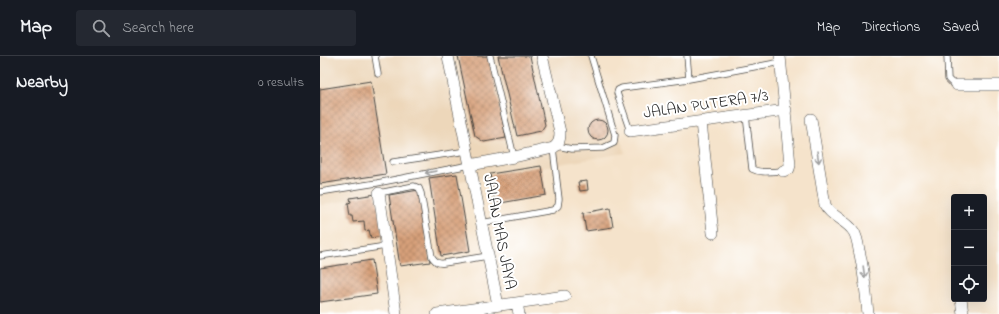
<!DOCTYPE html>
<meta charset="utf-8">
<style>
:root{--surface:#171b24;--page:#242831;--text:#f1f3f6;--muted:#9ea1a6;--line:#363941}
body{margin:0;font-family:"Indie Flower",sans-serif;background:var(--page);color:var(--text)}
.controls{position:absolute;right:12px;bottom:12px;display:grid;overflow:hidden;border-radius:4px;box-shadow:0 4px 16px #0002}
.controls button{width:36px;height:36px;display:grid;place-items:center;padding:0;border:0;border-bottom:1px solid var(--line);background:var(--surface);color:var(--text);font:20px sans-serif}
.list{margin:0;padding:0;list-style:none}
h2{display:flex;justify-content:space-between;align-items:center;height:52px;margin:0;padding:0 16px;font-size:17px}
h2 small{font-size:13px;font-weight:400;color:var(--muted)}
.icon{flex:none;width:22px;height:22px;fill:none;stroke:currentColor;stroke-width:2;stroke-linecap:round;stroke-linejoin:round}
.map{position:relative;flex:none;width:679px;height:258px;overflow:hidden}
header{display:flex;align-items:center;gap:24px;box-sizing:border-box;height:56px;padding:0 20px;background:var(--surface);border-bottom:1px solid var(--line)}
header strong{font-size:19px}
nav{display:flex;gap:22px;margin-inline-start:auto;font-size:14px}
.search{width:280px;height:36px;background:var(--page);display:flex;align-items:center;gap:10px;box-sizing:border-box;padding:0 14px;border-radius:4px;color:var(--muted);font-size:15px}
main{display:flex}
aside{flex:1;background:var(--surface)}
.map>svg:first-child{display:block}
.built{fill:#edd7ba}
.building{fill:url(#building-cross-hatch)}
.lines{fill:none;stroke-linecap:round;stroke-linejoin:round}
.service-casing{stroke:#494743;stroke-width:7}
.minor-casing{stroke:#494743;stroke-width:12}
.service{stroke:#fff;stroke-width:5.5}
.minor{stroke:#fff;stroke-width:11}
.oneway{stroke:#a0a0a0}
.labels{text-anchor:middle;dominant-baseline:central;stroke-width:4;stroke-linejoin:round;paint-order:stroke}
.street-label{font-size:16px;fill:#2b2b2b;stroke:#fff}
</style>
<header>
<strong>Map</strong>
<div class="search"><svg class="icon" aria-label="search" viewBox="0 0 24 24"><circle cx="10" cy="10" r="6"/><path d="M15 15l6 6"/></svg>Search here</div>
<nav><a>Map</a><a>Directions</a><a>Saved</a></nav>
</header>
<main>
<aside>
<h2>Nearby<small>0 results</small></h2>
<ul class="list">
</ul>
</aside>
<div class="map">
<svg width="679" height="258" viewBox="0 0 679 258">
<defs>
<pattern id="building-cross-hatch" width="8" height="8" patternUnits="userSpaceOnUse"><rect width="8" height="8" fill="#d7a07a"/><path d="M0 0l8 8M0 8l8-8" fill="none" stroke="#af8364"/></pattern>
</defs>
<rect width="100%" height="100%" fill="#fff"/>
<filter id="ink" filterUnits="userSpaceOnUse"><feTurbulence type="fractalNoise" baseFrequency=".025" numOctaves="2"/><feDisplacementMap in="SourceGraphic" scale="8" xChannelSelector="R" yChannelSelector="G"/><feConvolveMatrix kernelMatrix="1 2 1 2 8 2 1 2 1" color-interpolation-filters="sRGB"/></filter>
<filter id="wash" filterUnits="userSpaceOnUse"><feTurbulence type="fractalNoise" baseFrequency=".012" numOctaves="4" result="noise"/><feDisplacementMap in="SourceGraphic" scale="16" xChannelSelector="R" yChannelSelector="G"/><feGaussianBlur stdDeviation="0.9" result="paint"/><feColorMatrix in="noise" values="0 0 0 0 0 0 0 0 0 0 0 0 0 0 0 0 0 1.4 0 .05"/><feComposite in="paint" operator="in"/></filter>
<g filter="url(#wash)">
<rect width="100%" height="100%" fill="#f5e3cb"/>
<!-- built -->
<path class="built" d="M0 0H275L305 97 0 149Z"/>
<g id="blocks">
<!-- building -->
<path class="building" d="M138 0H169L186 82 164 86 155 80Z
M178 0H210L225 69 221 75 197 80Z
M51 25 66 118 0 128V33Z
M268 74a10 10 0 1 1 20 0a10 10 0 1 1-20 0Z
M221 110 226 139 175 148 170 118Z
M137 118 150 195 121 200 109 122Z
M267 125 268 134 260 135 258 126Z
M99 134 110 206 80 210 69 139Z
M56 138 63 180 51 182 49 174 45 175 44 165 33 166 32 160H30L28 147 31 146 30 142Z
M290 152 293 171 266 175 263 157Z
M52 204 57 238 0 246V212Z"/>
</g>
</g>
<g filter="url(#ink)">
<use href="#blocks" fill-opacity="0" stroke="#494743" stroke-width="1"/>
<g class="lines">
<!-- service casing -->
<g class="service-casing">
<path id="service" d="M55 0 58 18
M170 0 194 101
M367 0 369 23
M627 0 628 23 632 27 637 29
M426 59 432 113C441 118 453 115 463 115
M310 75 297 37 298 34 302 32 369 23 461 6
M237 90 252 93 283 92 294 87 295 79 271 0
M73 106 147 95
M0 136 57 127 150 109
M59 137 94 130 99 132 101 137 112 201C116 206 118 208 124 207L168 200
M161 167 233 154 238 150 239 143 233 92
M0 200 66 190"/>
</g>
<!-- minor casing -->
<g class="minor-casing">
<path id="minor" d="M128 0 178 249
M460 0 470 109 469 113 463 115
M637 29H679
M491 63 505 149C512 162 527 164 534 176 537 181 538 188 539 194 544 215 546 236 548 258
M381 66 393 177
M310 75 466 54
M150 109 194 101 233 92C239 88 240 84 240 76L222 0
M59 137 76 258
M641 243 643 258
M197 247 199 258
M117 258 245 240"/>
</g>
<!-- service -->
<use href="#service" class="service"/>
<!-- minor -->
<use href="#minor" class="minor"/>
</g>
<!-- one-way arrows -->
<defs><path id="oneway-shaft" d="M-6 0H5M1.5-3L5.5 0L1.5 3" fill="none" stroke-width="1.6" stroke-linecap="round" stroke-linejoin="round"/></defs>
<g class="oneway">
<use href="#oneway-shaft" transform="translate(498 101) rotate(81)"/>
<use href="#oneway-shaft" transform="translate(111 116) rotate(169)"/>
<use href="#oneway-shaft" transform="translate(544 216) rotate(82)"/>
</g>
</g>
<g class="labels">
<!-- street labels -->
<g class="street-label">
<text transform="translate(386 49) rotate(-8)">JALAN PUTERA 7/3</text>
<text transform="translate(179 176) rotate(79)">JALAN MAS JAYA</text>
</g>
</g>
</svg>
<div class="controls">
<button>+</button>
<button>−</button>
<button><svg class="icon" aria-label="locate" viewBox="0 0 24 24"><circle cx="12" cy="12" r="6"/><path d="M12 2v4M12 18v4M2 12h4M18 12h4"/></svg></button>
</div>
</div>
</main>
